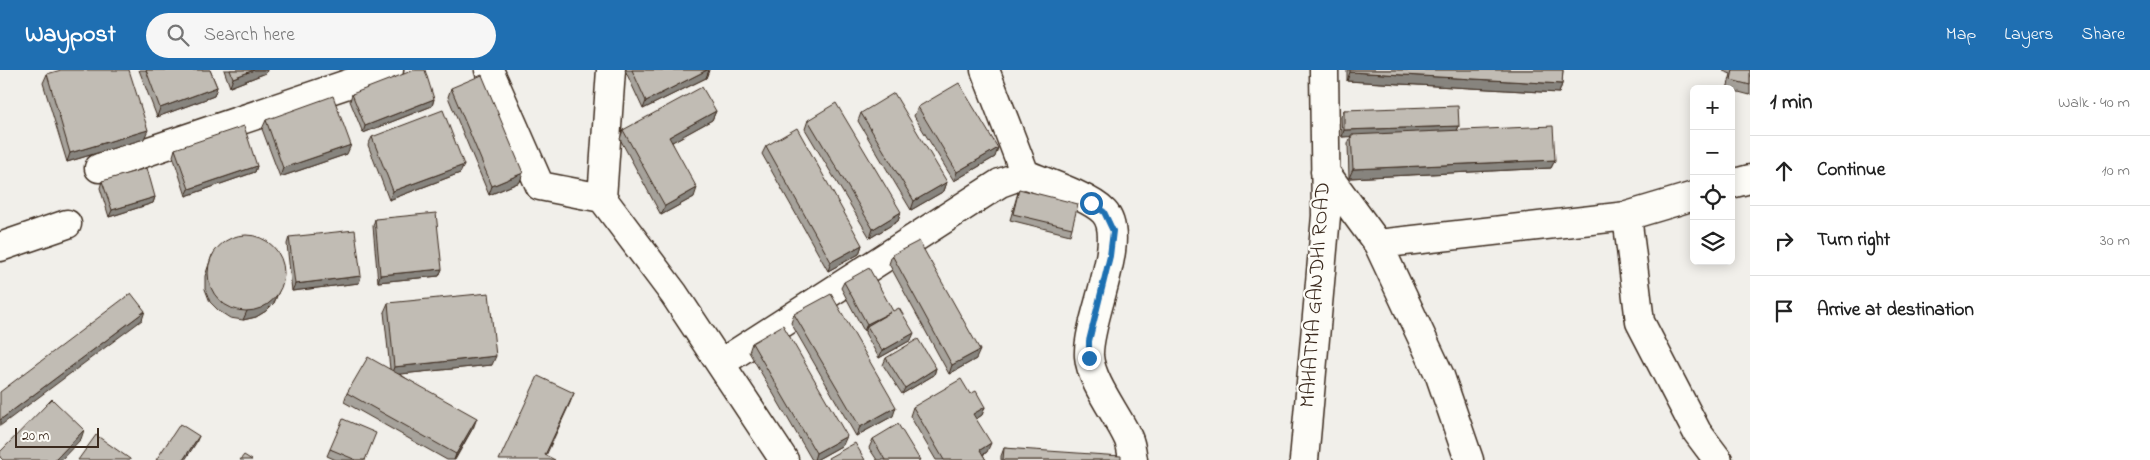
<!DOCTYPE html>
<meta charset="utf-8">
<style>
:root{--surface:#fff;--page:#f6f6f6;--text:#222;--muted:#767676;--line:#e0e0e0;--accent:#1f6fb2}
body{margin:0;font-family:"Indie Flower",sans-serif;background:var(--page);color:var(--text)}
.controls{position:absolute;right:15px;top:15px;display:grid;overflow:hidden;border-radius:8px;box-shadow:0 2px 12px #0003}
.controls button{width:45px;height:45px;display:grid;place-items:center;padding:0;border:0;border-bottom:1px solid var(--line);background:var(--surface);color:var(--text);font:25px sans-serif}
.scale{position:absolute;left:15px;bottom:12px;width:84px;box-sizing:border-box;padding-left:5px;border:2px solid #3b2a1e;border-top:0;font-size:14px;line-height:18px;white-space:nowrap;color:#3b2a1e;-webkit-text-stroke:4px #fdfcf7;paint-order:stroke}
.stop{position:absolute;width:15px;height:15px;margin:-11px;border:4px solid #1f6fb2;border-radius:50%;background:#fff}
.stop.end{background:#1f6fb2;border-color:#fff;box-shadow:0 1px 5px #0008}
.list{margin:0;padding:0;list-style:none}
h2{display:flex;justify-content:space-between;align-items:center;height:65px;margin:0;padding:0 20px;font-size:21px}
h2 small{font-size:16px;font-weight:400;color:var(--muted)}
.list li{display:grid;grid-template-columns:32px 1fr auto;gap:15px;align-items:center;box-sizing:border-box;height:70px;padding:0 20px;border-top:1px solid var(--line)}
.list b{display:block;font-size:19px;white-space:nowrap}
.list em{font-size:16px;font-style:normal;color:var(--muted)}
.icon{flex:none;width:28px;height:28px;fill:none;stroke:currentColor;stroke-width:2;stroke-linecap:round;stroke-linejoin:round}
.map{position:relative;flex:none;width:1750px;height:390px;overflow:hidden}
header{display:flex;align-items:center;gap:30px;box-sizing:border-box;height:70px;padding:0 25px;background:var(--accent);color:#fff}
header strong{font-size:24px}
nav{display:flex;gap:28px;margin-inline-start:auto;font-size:18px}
.search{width:350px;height:45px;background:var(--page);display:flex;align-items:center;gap:12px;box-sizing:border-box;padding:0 18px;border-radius:28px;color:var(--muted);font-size:19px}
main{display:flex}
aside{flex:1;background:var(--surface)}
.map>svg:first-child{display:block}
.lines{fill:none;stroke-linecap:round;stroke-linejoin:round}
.minor-casing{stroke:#3b2a1e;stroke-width:31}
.minor{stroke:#fdfcf7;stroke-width:28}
.wall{fill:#a6a29b;stroke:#3b2a1e}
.shaded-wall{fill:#87847e;stroke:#3b2a1e}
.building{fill:#c1bcb4;stroke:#3b2a1e}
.route{stroke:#1f6fb2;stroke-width:6}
.labels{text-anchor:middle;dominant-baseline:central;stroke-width:4.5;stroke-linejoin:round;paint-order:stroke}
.street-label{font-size:21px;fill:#3b2a1e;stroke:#fdfcf7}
</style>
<header>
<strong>Waypost</strong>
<div class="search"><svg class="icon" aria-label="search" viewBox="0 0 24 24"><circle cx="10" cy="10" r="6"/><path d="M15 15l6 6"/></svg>Search here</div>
<nav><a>Map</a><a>Layers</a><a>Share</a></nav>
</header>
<main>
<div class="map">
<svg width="1750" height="390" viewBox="0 0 1750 390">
<rect width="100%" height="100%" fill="#f1efea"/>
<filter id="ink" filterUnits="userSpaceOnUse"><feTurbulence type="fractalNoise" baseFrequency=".02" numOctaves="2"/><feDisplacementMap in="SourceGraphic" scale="10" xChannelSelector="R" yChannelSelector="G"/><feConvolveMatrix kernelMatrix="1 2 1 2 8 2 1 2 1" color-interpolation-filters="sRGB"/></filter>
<g filter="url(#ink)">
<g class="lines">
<!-- minor casing -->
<g class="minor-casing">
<path id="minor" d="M489 0 540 116 602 128 674 224 784 390
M985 0 1025 104
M99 98 389 0
M1325 102 1378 174 1440 306 1469 390
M1731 114 1750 109
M602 128 611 0
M1627 146 1640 252 1697 362 1718 390
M1378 174 1627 146 1694 126
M0 177 67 154
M721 293 1000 113 1025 104C1045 112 1090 127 1104 142 1129 169 1087 249 1089 286 1091 312 1117 344 1128 368 1131 374 1132 383 1133 390
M1304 390 1326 146 1324 0"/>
</g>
<!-- minor -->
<use href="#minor" class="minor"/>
</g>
<!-- wall -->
<path class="wall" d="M139 0H210L217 17 214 26 157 47Z
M224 0H267L266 3 230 17Z
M625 0H709L706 8 643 39Z
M1347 0H1563L1562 14 1559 23 1347 11Z
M1723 0H1750V25L1731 20V19H1727L1731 4 1723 1Z
M47 4 144 69 67 92 43 13Z
M451 18 520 112 489 125 448 27Z
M352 24 434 29 432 36 363 63 350 31Z
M918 37 995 87 954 111 914 46Z
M1344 40 1459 56 1457 60 1555 90 1551 98 1349 108 1348 74 1351 66 1342 67 1341 47Z
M716 41 712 50 672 72 694 127 661 145 620 69 623 60Z
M861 43 947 112 944 121 911 140 858 51Z
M266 50 347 84 280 107 262 59Z
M808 50 901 142 898 151 870 168 805 59Z
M372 67 464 95 460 103 389 130 368 75Z
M766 76 862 175 859 184 828 201 762 84Z
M175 79 257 96 255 102 186 126 173 86Z
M102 111 155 127 153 133 109 147 100 118Z
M1019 119 1072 158 1070 165 1010 150Z
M375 149 442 199 439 206 378 212 373 156Z
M289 167 361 206 359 213 292 221 287 174Z
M212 185 282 213 274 233 266 241 256 247 243 250 230 248 219 241 210 232 205 219V206Z
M892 185 976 289 949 304 889 194Z
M844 212 893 241 911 270 879 288 865 263 866 260 864 261 841 218Z
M388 233 492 295 400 304 474 356 455 390H447L344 332 347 323 390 299 384 242Z
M794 244 893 346 856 366 791 253Z
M752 273 843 375 816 390H812L749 282Z
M886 288 936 298 934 305 902 324 883 295Z
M970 324 985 337 982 345 976 349 987 382 983 385 986 390H936L910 346 913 337Z
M873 369 920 390H877L869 378Z
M1004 378 1121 390H1001V386Z
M330 379 366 390H336L327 386Z"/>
<!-- shaded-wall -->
<path class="shaded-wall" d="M254 0H267L266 3 230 17 233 8Z
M707 0H709L706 8 643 39 646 31Z
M1350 2 1562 14 1559 23 1347 11Z
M217 17 214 26 157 47 160 38Z
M434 29 432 36 363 63 365 56Z
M716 41 712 50 665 76 669 67Z
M1459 56 1456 63 1342 67 1344 60Z
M148 60 144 69 67 92 70 83Z
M351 75 347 84 280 107 283 98Z
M998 78 995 87 954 111 957 102Z
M1555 90 1551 98 1349 108 1353 99Z
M464 95 460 103 389 130 393 121Z
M257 96 255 102 186 126 189 119Z
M523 103 520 112 489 125 492 116Z
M947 112 944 121 911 140 914 131Z
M697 118 694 127 661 145 665 136Z
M155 127 153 133 109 147 112 140Z
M901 142 898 151 870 168 873 159Z
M862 175 859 184 828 201 831 192Z
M442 199 439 206 378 212 380 205Z
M361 206 359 213 292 221 295 214Z
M282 213 274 233 266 241 256 247 243 250 247 241Z
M145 241 142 250 0 356V350Z
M891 242 867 256 866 260 864 261 867 254Z
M914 263 911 270 879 288 882 281Z
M980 280 976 289 949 304 952 295Z
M496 286 492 295 391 305 394 297Z
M936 298 934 305 902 324 905 318Z
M574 323 570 333 544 390 545 385Z
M896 337 893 346 856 366 860 357Z
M985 337 982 345 970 353 973 344Z
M477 348 474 356 454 390 456 384Z
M84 360 81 369 61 390H55Z
M199 366 196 373 185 390H183Z
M847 366 843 375 816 390H814L816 383Z
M991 373 987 382 976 388 980 380Z"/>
<!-- building -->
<path class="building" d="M61 0H129L148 60 70 83 47 4Z
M146 0H210L217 17 160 38Z
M230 0H254L233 8Z
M414 0H425L434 29 365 56 352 24Z
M632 0H707L646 31Z
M1350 0H1563L1562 14 1350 2Z
M1733 0H1750V15L1731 10Z
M482 5 523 103 492 116 451 18Z
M959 13 998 78 957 102 918 37Z
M702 17 716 41 669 67 697 118 665 136 623 60Z
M894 23 947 112 914 131 861 43Z
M333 26 351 75 283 98 266 50Z
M836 33 901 142 873 159 808 50Z
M1458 36 1459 56 1344 60V40Z
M443 40 464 95 393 121 372 67Z
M244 56 257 96 189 119 175 79Z
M1553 56 1555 90 1353 99 1351 65Z
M797 58 862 175 831 192 766 76Z
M147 98 155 127 112 140 102 111Z
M1019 119 1078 134 1072 158 1013 144Z
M436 143 442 199 380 205 375 149Z
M355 160 361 206 295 214 289 167Z
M208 203a38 38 0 1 1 76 0a38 38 0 1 1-76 0Z
M919 171 980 280 952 295 892 185Z
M869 198 893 241 899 238 914 263 882 281 867 256 891 242 867 254 844 212Z
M131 223 145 241 0 350V322Z
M489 223 496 286 394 297 388 233Z
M831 224 896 337 860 357 794 244Z
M783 255 847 366 816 383 752 273Z
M918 269 936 298 905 318 886 288Z
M368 287 477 348 456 384 347 323Z
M538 306 574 323 545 385 555 390H499Z
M961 309 970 324 976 321 985 337 973 344 991 373 980 380 986 390H944L913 337Z
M52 329 84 360 55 390H3L0 387V382Z
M343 349 376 363 365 390H356L330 379Z
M180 354 199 366 183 390H156Z
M898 354 920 390H885L873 369Z
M96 365 130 389V390H78Z
M855 373 865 390H829L828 388Z
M1004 378 1121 386V390H1003Z
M244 385 252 390H240Z"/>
</g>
<g class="lines" filter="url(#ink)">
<!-- route -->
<path class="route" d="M1089 288V271L1110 186 1113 161 1104 142 1091 133"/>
</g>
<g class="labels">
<!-- street labels -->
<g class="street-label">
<text transform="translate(1316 225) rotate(-86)">MAHATMA GANDHI ROAD</text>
</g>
</g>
</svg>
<div class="controls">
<button>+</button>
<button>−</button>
<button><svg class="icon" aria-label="locate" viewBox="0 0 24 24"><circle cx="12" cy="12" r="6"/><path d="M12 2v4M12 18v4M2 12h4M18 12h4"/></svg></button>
<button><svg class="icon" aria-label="layers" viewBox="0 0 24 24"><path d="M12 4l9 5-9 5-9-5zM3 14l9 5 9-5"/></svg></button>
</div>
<div class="scale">20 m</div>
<div class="stop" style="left:1091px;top:133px"></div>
<div class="stop end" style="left:1089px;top:288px"></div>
</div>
<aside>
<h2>1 min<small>Walk · 40 m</small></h2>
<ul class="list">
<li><svg class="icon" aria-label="ahead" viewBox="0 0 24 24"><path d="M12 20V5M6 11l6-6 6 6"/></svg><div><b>Continue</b></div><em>10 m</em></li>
<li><svg class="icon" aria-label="right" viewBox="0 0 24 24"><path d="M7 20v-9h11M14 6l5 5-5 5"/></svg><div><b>Turn right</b></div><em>30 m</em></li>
<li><svg class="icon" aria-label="arrive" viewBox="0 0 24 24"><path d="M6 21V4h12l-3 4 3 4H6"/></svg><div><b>Arrive at destination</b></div></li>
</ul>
</aside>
</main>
